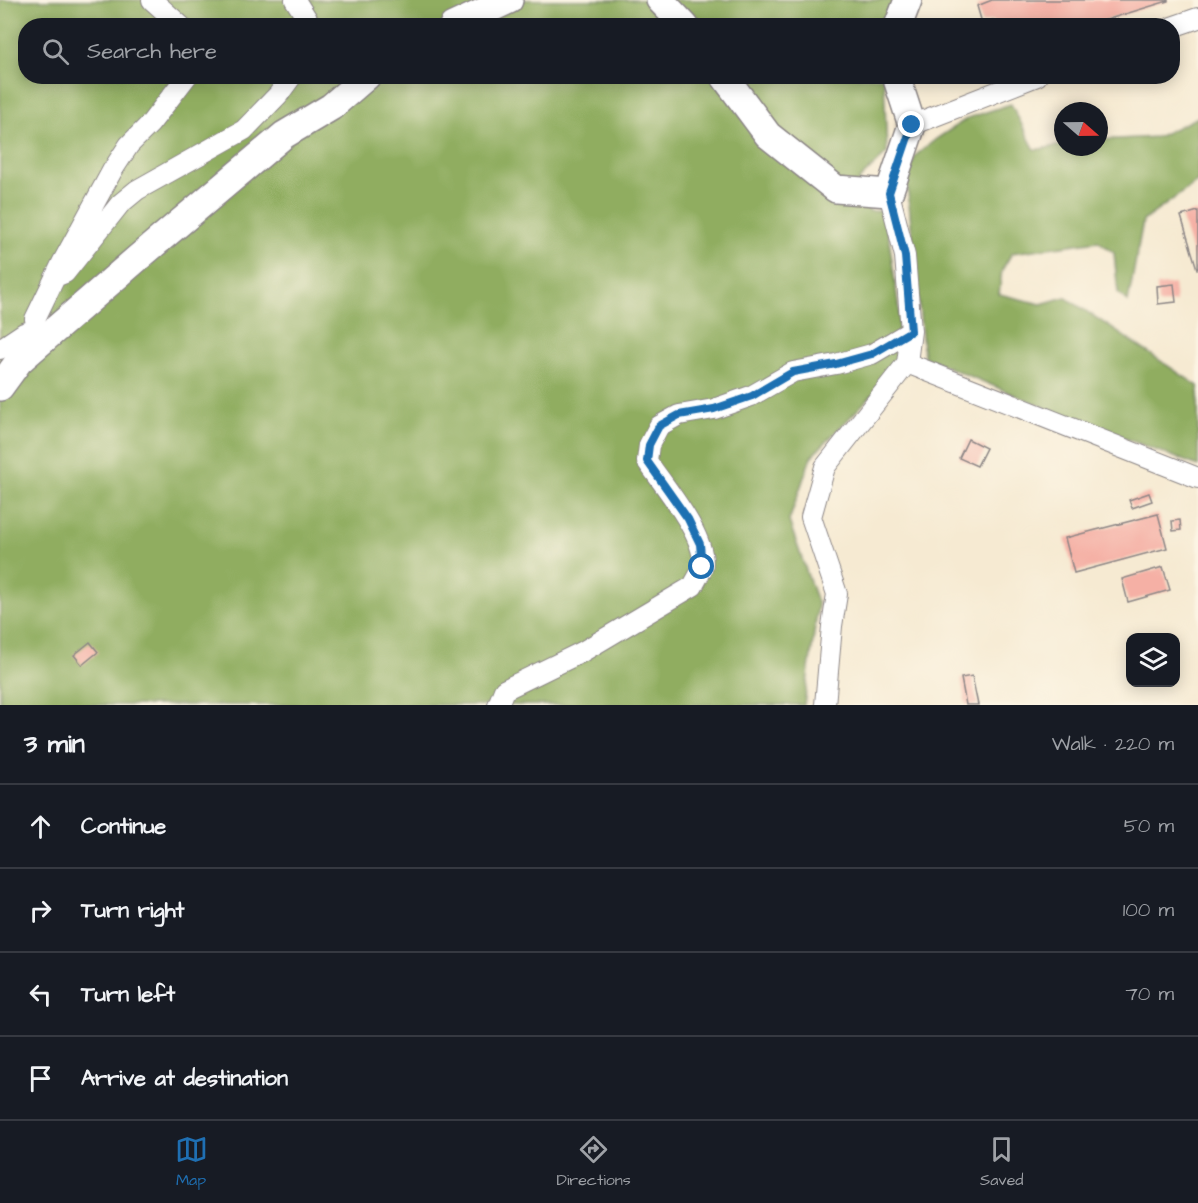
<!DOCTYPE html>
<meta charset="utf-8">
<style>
:root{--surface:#171b24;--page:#242831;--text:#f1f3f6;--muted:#9ea1a6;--line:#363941;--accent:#1f6fb2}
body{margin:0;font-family:"Architects Daughter",sans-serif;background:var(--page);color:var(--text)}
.controls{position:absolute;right:18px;bottom:18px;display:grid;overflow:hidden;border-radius:12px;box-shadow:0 3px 15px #0003}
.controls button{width:54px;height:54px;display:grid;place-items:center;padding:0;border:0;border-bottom:2px solid var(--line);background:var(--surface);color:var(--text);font:30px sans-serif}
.compass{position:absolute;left:1054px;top:102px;width:54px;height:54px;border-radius:50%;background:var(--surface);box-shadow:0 3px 15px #0003;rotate:110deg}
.stop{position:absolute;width:18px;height:18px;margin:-14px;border:4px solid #1f6fb2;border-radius:50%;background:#fff}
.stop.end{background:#1f6fb2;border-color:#fff;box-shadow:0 2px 6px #0008}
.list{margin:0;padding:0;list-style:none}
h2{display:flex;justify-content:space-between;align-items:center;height:78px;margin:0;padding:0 24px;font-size:26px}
h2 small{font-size:20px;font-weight:400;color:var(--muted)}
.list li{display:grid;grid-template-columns:39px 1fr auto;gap:18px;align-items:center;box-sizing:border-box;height:84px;padding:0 24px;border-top:2px solid var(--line)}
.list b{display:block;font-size:22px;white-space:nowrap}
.list em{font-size:20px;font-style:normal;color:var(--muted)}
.icon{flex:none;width:33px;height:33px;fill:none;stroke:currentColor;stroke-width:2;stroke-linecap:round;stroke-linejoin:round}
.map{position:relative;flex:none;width:1198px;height:705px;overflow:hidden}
.search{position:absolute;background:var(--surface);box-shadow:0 3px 15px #0003;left:18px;right:18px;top:18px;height:66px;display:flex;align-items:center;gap:15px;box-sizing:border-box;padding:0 21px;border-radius:24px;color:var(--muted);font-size:22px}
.sheet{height:414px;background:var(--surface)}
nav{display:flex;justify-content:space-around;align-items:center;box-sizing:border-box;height:84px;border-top:2px solid var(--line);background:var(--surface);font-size:16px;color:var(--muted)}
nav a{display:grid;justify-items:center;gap:3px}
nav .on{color:var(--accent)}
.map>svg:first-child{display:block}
.forest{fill:#90ad60;stroke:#59684e;stroke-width:1.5}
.building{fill:#f5b0a5}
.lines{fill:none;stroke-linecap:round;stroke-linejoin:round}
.street-casing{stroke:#8c8686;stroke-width:22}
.secondary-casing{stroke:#8c8686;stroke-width:30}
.street{stroke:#fff;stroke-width:20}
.secondary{stroke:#fff;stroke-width:27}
.route{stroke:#1f6fb2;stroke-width:8}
</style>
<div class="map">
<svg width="1198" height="705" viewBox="0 0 1198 705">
<rect width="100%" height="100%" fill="#fcf5e5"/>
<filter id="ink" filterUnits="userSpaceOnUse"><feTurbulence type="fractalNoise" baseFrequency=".0167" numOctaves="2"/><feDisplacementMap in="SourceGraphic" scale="12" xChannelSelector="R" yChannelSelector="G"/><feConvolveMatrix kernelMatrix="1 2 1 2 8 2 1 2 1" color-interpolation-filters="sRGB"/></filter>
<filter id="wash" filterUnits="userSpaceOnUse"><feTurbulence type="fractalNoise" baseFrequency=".008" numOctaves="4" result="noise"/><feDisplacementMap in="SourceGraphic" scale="24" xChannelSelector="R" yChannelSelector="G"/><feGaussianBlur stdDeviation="1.35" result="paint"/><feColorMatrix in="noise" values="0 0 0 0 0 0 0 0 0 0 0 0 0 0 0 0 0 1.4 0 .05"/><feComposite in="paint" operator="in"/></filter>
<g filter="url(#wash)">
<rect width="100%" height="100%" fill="#f6ead2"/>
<!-- forest -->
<path class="forest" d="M0 0H896L885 26H26V76L884 77 887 153 859 180 869 211H885L899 310 897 359 875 392 811 457 789 521 818 605 804 705H0Z
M1011 104 1035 150 1063 145V147H1099V140L1157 137 1198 117V181L1143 221 1128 302 1118 293 1114 253 1098 241 1012 253 1002 270 999 294 1041 304 1065 297 1198 386V466L1063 415 924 357 907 183 915 156 936 139 968 118Z"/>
<g id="blocks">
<!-- building -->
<path class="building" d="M992 0H1168V1L1086 26H994L993 20 982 23 977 6Z
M1198 211V269H1197L1181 216Z
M1174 284 1176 302 1158 304 1157 286Z
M968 439 986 448 977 466 959 458Z
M1149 493 1152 501 1132 508 1129 500Z
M1158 514 1167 548 1074 573 1065 538Z
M1180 520 1181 530 1173 531 1172 521Z
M1163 567 1170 590 1128 602 1122 579Z
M90 642 98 652 82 665 74 655Z
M972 676 978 705H966L961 678Z"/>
</g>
</g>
<g filter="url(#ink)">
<use href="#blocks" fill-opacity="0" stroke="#8c8686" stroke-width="1.5"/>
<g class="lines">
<!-- street casing -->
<g class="street-casing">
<path id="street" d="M152 0 181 26
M295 0 309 22 308 26
M1172 27 1198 18
M912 125 1037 76
M55 277 65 273 120 204 137 190 244 130 278 95 292 76
M45 338 37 329 35 319 62 263 112 171 129 145 150 124 187 76
M0 349 24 333 37 329
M907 363 1198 478
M498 705 504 690 582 652 693 586C696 580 700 574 702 569 710 540 663 485 647 461L649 445 659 426 679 415 714 409 751 396 793 372 836 364 872 354 911 331
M825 705 832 626 837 594 811 517 825 467 907 363 911 331 905 256 889 193"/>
</g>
<!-- secondary casing -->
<g class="secondary-casing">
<path id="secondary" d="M660 0 685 26
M453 26 509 0
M898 26 908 0
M724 76 768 135 836 189 889 193 912 125 896 76
M0 387 19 361 139 257 284 135 331 107 367 76"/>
</g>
<!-- street -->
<use href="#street" class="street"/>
<!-- secondary -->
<use href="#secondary" class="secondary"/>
</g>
</g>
<g class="lines" filter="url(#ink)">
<!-- route -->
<path class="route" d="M702 567 700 544 688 519 647 461 649 445 659 426 679 415 714 409 752 396 793 372 836 364 872 354 911 331 905 256 889 193 912 125"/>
</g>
</svg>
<div class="controls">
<button><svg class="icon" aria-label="layers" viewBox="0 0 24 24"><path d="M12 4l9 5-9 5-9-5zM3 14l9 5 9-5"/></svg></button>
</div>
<svg class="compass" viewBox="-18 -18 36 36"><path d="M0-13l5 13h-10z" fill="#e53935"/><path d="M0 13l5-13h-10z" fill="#9ea1a6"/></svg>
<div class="stop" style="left:702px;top:567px"></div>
<div class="stop end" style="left:912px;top:125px"></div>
<div class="search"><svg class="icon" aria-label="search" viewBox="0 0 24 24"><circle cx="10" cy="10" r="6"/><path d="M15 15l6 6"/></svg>Search here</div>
</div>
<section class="sheet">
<h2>3 min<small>Walk · 220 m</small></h2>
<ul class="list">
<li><svg class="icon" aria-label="ahead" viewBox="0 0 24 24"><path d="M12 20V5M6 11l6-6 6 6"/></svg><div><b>Continue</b></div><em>50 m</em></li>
<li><svg class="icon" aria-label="right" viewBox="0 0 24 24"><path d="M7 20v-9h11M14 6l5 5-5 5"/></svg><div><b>Turn right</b></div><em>100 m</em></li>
<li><svg class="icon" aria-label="left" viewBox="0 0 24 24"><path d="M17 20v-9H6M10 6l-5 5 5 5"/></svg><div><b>Turn left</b></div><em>70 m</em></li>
<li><svg class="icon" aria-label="arrive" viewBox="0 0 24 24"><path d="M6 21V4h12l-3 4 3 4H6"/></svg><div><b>Arrive at destination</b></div></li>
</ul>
</section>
<nav>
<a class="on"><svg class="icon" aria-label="map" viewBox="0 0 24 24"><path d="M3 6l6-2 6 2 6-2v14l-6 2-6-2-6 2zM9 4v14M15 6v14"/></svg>Map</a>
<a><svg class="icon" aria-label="directions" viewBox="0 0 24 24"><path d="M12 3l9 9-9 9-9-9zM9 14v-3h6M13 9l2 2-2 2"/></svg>Directions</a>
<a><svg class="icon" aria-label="saved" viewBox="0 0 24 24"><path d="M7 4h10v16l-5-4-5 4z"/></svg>Saved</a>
</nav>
